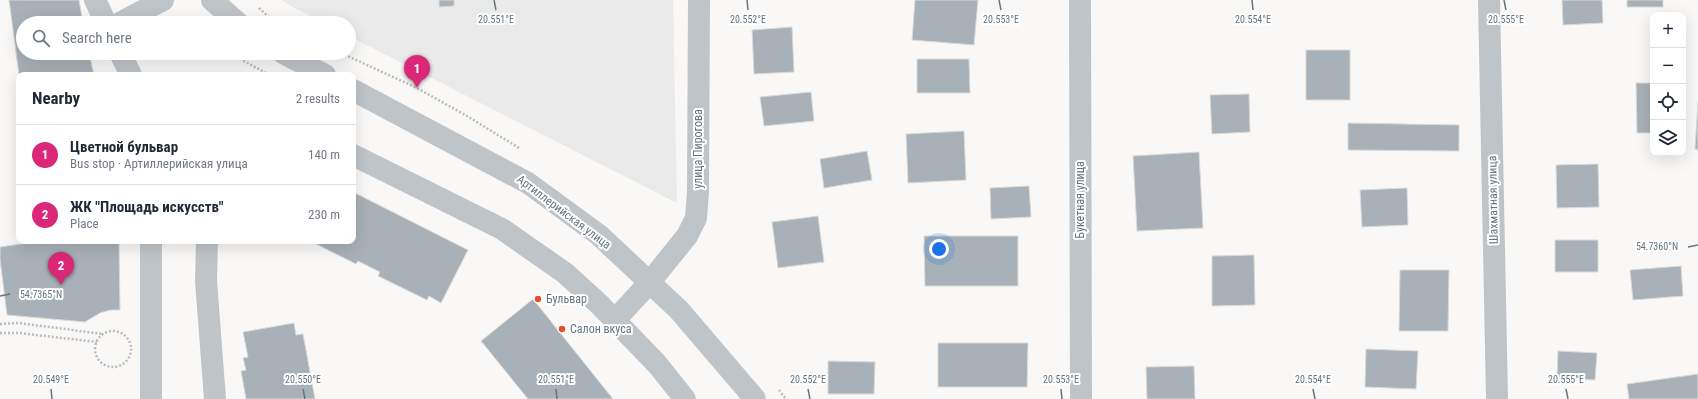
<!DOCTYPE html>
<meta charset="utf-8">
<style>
:root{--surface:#fff;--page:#f2f2f3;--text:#1f2937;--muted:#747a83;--line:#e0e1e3;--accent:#db2777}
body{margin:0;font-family:"Roboto Condensed",sans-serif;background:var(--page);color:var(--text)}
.controls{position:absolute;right:12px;top:12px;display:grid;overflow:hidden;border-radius:8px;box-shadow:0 4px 16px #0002}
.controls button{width:36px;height:36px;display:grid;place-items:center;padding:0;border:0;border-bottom:1px solid var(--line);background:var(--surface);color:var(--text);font:20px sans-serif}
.you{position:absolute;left:939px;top:249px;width:14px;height:14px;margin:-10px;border:3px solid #fff;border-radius:50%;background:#1a73e8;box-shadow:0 0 0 6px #1a73e833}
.badge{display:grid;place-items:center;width:26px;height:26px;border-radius:50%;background:var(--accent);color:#fff;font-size:13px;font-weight:700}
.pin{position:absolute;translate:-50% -33px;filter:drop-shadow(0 1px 2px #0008)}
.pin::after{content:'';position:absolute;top:21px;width:14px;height:12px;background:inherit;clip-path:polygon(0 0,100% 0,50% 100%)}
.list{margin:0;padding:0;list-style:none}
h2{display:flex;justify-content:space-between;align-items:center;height:52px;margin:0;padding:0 16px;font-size:17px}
h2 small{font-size:13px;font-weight:400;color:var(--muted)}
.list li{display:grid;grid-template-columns:26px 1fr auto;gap:12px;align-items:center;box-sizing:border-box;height:60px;padding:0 16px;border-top:1px solid var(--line)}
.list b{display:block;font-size:15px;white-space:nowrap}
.list p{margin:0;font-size:13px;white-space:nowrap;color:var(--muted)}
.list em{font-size:13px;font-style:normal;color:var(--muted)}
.icon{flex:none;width:22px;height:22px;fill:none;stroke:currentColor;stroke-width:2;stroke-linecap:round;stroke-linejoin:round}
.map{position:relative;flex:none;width:1698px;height:399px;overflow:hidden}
.search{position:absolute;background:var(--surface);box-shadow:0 4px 16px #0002;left:16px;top:16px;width:340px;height:44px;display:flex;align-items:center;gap:10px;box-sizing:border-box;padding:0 14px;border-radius:22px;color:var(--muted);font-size:15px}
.panel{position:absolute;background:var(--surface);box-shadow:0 4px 16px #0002;left:16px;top:72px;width:340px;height:172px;border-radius:8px}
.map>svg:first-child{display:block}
.built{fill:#e9eae9}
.building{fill:#a8b1b7;stroke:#dadad8}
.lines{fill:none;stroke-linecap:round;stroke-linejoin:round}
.path{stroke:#babdc0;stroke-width:2.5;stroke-dasharray:2 2;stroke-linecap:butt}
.minor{stroke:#bfc4c8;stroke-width:22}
.ticks{fill:none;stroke:#647580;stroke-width:1.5}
.poi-dot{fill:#df5130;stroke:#fff;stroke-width:1.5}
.labels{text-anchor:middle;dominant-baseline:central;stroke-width:4;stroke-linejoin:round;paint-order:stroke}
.street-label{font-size:12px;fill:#647580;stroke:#fff}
.poi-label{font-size:12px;fill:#647580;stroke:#fff;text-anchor:start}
.ticks-label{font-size:10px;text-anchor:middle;fill:#647580;stroke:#fff;stroke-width:4;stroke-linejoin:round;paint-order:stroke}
</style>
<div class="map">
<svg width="1698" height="399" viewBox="0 0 1698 399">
<rect width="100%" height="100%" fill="#f9f8f6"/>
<!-- built -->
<path class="built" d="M282 0H673L677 203 349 36V23H324L289 5Z"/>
<!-- building -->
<path class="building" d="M9 0H79L83 23H23V53H89L94 75H19Z
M439 0H454V6L439 7Z
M915 0H978L974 45 912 40Z
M1562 0H1602L1603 23 1563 25Z
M1627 0H1663V7H1627Z
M792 27 794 72 754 74 752 30Z
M1306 50H1350V100H1306Z
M917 59H969L970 93H917Z
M1636 83H1653V133H1637Z
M811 92 814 121 764 126 760 97Z
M1249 94 1250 132 1212 134 1210 95Z
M1698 102V150L1695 149Z
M1348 123 1459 125V151L1348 150Z
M964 131 966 180 908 183 906 134Z
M867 151 872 180 824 188 820 159Z
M1199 152 1203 228 1137 231 1133 156Z
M1598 164 1599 207 1557 208 1556 165Z
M1029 186 1031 217 991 219 990 188Z
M1407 188 1408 225 1362 227 1360 190Z
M353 192 468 250 441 303 429 296 427 300 378 276 380 272 358 261 356 264 310 241H353Z
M818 216 824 262 778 268 772 222Z
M924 236H1018V286H925Z
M1555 240H1598V272H1555Z
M40 241H119L120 310H110L100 313 85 322 7 315 0 259V247Z
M1254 255 1255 305 1212 306V256Z
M1681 266 1683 296 1633 300 1630 270Z
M1400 270H1449L1448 331H1399Z
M533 299 613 399H528L481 341Z
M294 323 296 335 303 334 315 399H246L241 371 246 370 243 358 248 357 243 332Z
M938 343H1028L1027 387H938Z
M1366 349 1418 351 1416 389 1365 387Z
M1558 351 1597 353 1595 380 1557 378Z
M828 361 875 362 874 394H828Z
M1194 366 1195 399H1147L1146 367Z
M1698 374V399H1629L1627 384Z"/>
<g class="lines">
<!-- path -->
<path class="path" d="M259 8 271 19 279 23
M234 53 242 60 268 74
M341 53 417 88 467 116 519 148
M0 324 19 323 103 334
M95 349a18 18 0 1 1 36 0a18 18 0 1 1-36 0Z
M0 333H19L97 342
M779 390 786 399"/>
<!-- minor -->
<path class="minor" d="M95 0 106 23
M212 0 238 23
M1080 0 1081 399
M1489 0 1497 399
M120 23 163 0
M120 53 131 75
M283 53 325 75
M353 90 528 183 599 235 679 310 755 399
M353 155 502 229 565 273 599 304 657 364 685 399
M207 241 206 281 215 399
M615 320 649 283 687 236 696 218 698 192 699 0
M151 399V241"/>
</g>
<!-- ticks -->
<path class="ticks" d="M494 0 496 10M747 0 748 10M999 0 1001 10M1252 0 1253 10M1504 0 1506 10M1688 247 1698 245M0 296 10 294M51 389 52 399M303 389 305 399M556 389 557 399M808 389 810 399M1061 389 1062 399M1313 389 1315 399M1566 389 1568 399"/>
<!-- markers -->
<g class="poi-dot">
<circle cx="538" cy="299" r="4"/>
<circle cx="562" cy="329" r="4"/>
</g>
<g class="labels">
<!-- street labels -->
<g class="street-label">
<text transform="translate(698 149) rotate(-90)">улица Пирогова</text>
<text transform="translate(1080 200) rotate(-90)">Букетная улица</text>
<text transform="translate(1493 200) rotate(-91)">Шахматная улица</text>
<text transform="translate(564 212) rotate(37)">Артиллерийская улица</text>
</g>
<!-- poi labels -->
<g class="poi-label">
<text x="546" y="299">Бульвар</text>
<text x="570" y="329">Салон вкуса</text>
</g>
</g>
<g class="ticks-label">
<text x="496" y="23">20.551°E</text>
<text x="748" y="23">20.552°E</text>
<text x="1001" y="23">20.553°E</text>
<text x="1253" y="23">20.554°E</text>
<text x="1506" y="23">20.555°E</text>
<text x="1657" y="250">54.7360°N</text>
<text x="41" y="298">54.7365°N</text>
<text x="51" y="383">20.549°E</text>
<text x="303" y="383">20.550°E</text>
<text x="556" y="383">20.551°E</text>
<text x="808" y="383">20.552°E</text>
<text x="1061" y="383">20.553°E</text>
<text x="1313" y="383">20.554°E</text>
<text x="1566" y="383">20.555°E</text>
</g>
</svg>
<div class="controls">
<button>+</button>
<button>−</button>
<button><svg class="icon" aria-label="locate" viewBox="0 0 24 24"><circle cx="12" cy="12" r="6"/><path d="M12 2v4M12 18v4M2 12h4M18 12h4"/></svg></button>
<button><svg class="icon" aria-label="layers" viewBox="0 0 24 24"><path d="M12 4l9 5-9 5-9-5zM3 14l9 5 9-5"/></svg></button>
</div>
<div class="you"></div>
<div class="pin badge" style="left:417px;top:88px">1</div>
<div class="pin badge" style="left:61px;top:285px">2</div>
<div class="search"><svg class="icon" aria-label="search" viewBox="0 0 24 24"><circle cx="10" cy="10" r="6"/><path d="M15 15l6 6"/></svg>Search here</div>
<section class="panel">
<h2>Nearby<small>2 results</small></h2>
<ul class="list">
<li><span class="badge">1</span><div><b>Цветной бульвар</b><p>Bus stop · Артиллерийская улица</p></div><em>140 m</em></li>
<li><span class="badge">2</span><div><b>ЖК &quot;Площадь искусств&quot;</b><p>Place</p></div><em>230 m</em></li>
</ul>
</section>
</div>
